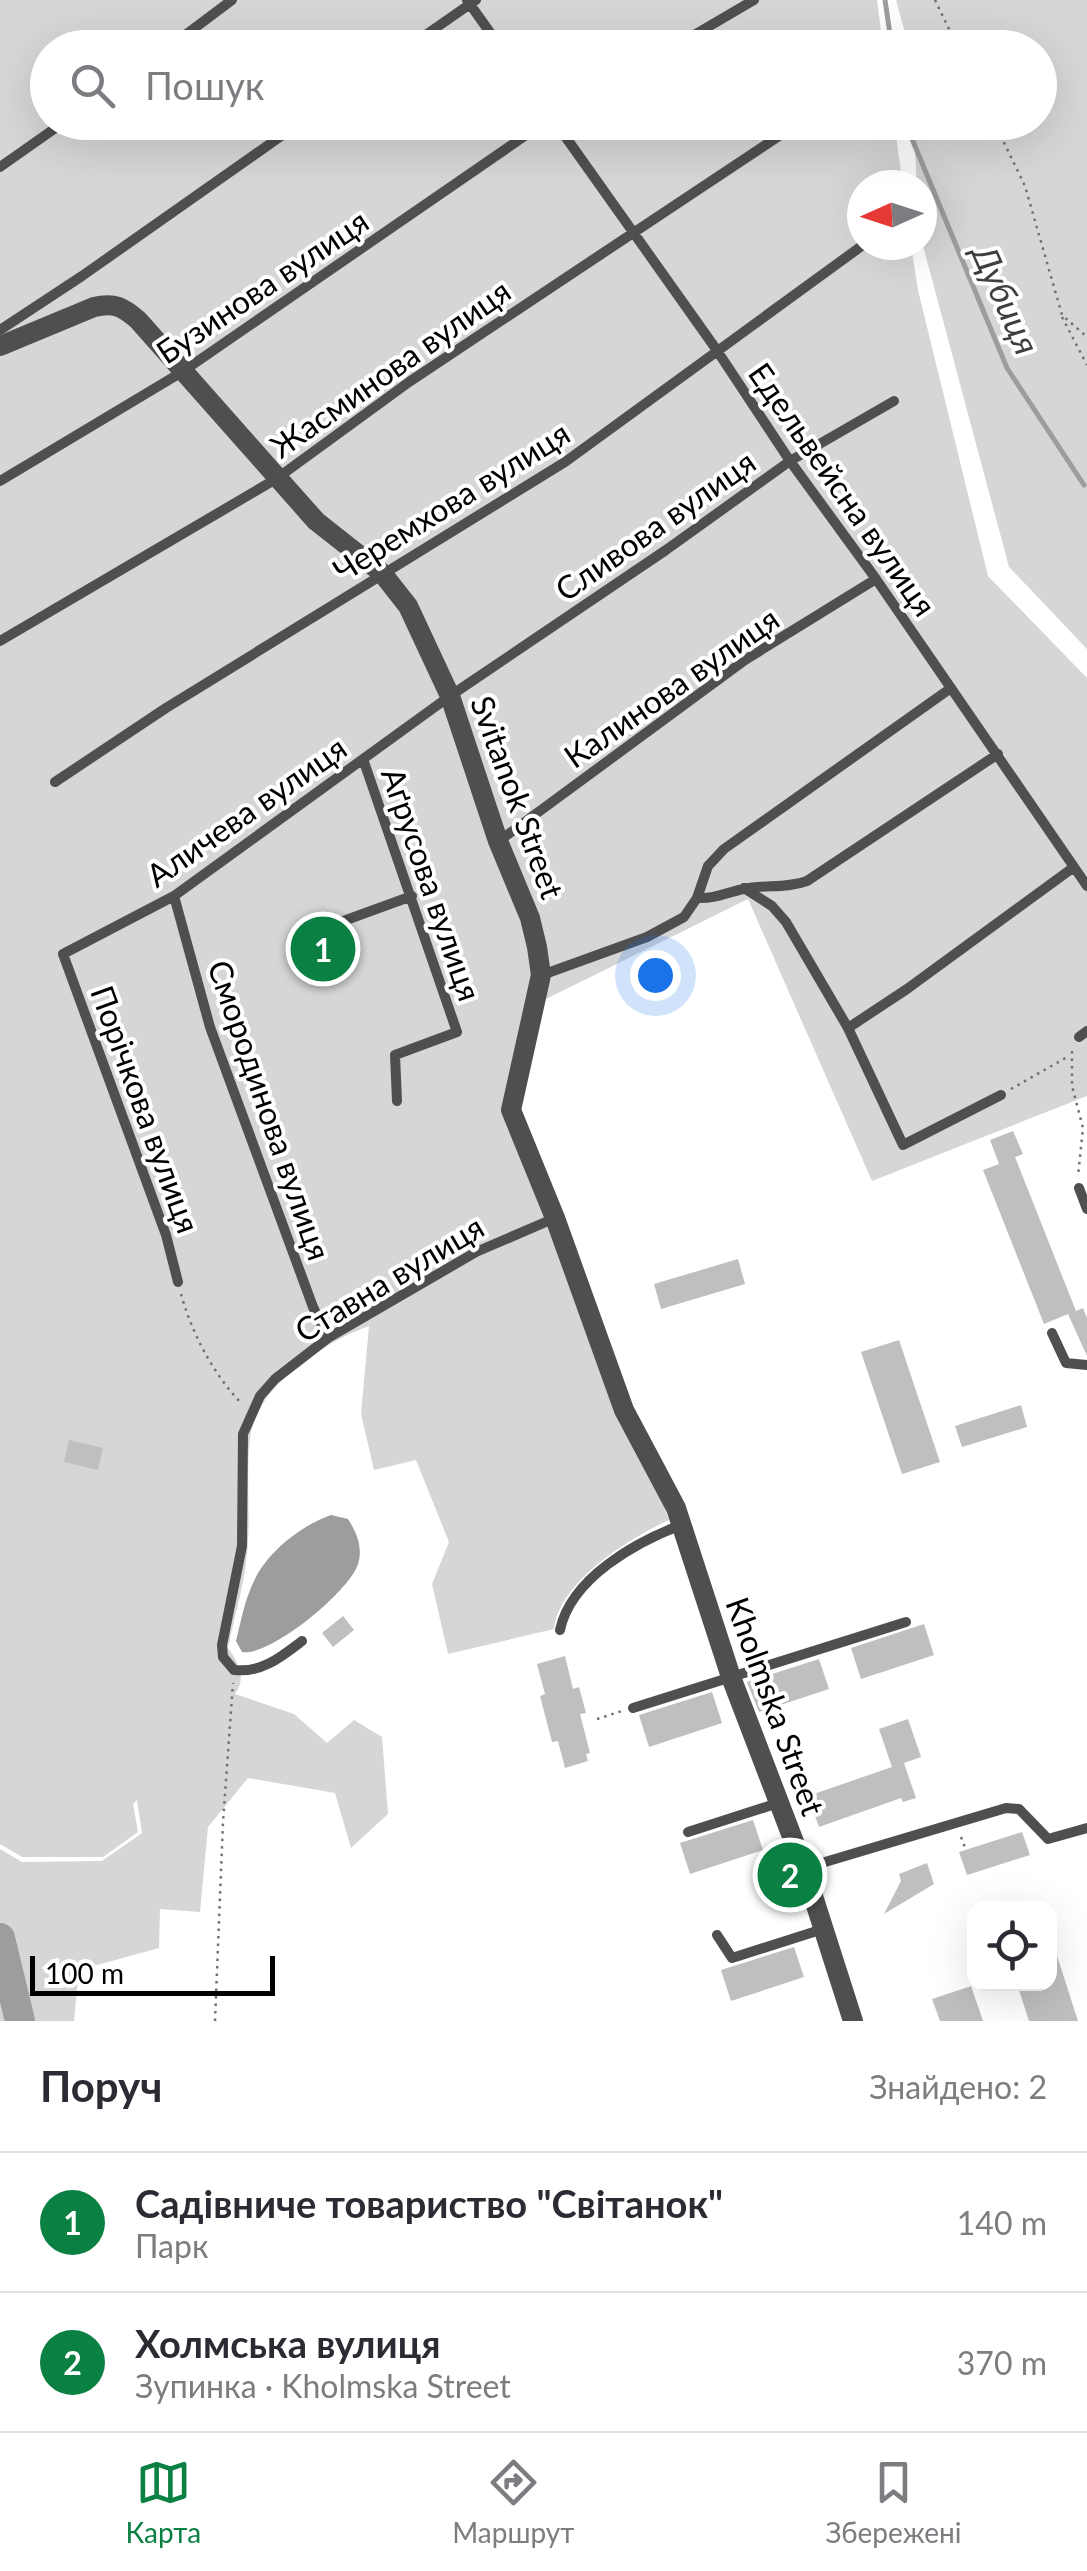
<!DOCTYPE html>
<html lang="uk">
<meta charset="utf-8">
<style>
:root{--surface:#fff;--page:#f7f7f7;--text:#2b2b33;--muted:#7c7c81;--line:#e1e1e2;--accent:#0b8043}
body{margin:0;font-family:Lato,sans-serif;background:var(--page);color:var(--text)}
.controls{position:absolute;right:30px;bottom:30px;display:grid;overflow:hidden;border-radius:20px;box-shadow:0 10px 40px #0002}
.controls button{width:90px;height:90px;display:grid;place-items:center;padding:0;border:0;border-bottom:2px solid var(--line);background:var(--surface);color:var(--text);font:50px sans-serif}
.compass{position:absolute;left:847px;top:170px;width:90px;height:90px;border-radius:50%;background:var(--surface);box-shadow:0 10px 40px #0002;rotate:267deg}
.scale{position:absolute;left:30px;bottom:25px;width:245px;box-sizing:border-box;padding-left:10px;border:5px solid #000;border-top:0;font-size:28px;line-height:35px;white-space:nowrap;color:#000;-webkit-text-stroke:8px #fff;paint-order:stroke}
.you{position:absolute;left:655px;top:975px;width:35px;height:35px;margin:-25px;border:8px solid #fff;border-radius:50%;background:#1a73e8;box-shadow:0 0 0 15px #1a73e833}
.badge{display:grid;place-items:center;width:65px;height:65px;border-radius:50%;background:var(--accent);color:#fff;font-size:32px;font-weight:700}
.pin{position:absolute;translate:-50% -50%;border:5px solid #fff;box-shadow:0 2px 10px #0006}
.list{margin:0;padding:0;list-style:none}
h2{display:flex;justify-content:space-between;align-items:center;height:130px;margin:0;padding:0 40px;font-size:42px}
h2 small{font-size:32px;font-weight:400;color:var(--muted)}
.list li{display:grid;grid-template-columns:65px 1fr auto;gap:30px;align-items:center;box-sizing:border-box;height:140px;padding:0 40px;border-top:2px solid var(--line)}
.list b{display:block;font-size:38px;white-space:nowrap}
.list p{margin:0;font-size:32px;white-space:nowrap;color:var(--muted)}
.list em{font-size:32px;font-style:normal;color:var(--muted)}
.icon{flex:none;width:55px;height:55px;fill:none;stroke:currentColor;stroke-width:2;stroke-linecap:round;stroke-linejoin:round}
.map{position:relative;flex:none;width:1087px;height:2021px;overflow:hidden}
.search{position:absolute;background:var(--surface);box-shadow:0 10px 40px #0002;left:30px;right:30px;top:30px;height:110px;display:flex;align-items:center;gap:25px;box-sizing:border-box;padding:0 35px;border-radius:55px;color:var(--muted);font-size:38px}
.sheet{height:410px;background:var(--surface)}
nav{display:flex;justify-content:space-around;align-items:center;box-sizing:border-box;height:140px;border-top:2px solid var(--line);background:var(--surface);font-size:28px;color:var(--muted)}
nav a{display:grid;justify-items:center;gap:5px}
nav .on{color:var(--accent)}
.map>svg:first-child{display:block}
.green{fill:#d6d6d6}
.water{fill:#9d9d9d}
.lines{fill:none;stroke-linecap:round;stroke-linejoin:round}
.stream{stroke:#9d9d9d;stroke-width:5}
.river{stroke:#9d9d9d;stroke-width:30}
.building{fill:#bfbfbf}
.path{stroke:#717171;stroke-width:2.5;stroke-dasharray:2.5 5;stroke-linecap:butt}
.lane{stroke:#4f4f4f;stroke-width:10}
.street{stroke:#4f4f4f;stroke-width:20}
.labels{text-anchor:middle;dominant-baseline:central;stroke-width:8;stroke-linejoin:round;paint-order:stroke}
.street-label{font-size:32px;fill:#000;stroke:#fff}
.water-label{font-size:35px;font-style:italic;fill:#3e3e3e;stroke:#fff}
</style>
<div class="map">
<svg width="1087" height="2021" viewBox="0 0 1087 2021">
<rect width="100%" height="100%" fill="#fff"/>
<!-- green -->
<path class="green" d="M0 0H877L883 47 48 48V122L894 123 903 185H862V245H911L918 290 988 576 1087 678V1096L872 1181 748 899 544 1000 519 1107 669 1520C628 1539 560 1581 554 1629L448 1654 432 1584 449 1542 416 1460 374 1470 361 1414 369 1326C323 1343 256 1385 250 1439 246 1472 250 1507 248 1540 247 1576 235 1613 228 1648 238 1662 247 1678 235 1694L294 1714 327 1743 354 1720 382 1737 388 1814 351 1848 335 1793 248 1778 208 1827 200 1912 160 1909 159 1948 79 1970 74 2021H0V1849L22 1862 102 1861 142 1833 137 1800 133 1804 138 1832 103 1857H22L0 1844Z
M896 0H1087V649L1009 567 922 242V185H917L913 123 1040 122V48L909 47Z"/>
<!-- water -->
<path class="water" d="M331 1515 348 1519C357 1533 363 1548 358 1564 350 1591 270 1657 242 1652L236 1641C241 1621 245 1599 254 1581 267 1552 302 1525 331 1515Z"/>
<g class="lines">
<!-- stream -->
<path class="stream" d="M885 0 892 48
M905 122 1007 368 1084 485"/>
<!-- river -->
<path class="river" d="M0 1938 20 2021"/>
</g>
<!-- building -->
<path class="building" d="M1013 1131 1023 1154 1015 1157 1076 1311 1083 1308 1087 1318V1356L1068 1314 1044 1324 983 1170 999 1164 990 1140Z
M738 1259 745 1284 661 1309 654 1284Z
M899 1340 940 1462 902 1474 861 1352Z
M1021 1405 1027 1427 962 1447 955 1426Z
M69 1440 103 1448 98 1470 64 1462Z
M343 1616 354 1630 333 1647 322 1633Z
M924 1624 934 1655 861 1679 851 1648Z
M565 1656 573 1689 579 1687 586 1713 580 1714 590 1753 586 1754 588 1761 565 1768 558 1741 552 1742 540 1696 545 1694 537 1664Z
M819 1659 829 1689 759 1712 747 1682Z
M712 1692 722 1723 649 1747 639 1715Z
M908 1719 921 1757 904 1763 916 1798 903 1802 901 1798 819 1827 808 1796 892 1767 879 1729Z
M753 1820 763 1850 690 1874 680 1843Z
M1022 1832 1030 1855 967 1875 959 1852Z
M927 1863 934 1884 884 1914 901 1881 899 1874Z
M1052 1940 1078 2021H1029L1017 1984H1050V1941Z
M794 1947 804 1977 731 2001 721 1970Z
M971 1986 983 2021H940L932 1999Z"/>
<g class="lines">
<!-- path -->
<path class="path" d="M935 0 958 48
M994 122 1025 186 1062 315 1087 337
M1062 317 1087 365
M1072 1051V1086L1083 1128 1078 1176
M1011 1089 1069 1056
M181 1294C192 1334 214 1375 242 1404
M597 1719 622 1711
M961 1837 966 1850
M215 2021 223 1822 233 1683"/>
<!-- lane -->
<path class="lane" d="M467 0 501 48
M168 48 232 0
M407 48 476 0
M672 48 754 0
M555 122 716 349 790 461 876 579 1087 886
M0 167 64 122
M0 330 82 276 301 122
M0 481 182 372 545 122
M0 641 276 479 409 382 800 122
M363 759 457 1032 395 1055 397 1101
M55 782 166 708 565 462 863 245
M499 841 745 660 876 579
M744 888 772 906 786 922 848 1028 903 1145 1001 1095
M174 896 210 1027 313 1307 328 1338
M697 898C715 899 725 893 743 889 765 884 785 889 807 881L998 754
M335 924 412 896
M542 975 647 937 684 917 697 898 708 866 724 849 951 688
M848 1028 907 989 1074 867
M1079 1037 1087 1031
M1079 1188 1087 1209
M178 1282 166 1235 63 954 174 896 450 696 666 550 790 461 894 401
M1052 1333 1066 1363 1087 1365
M560 1630C571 1578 636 1542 681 1525
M302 1641C281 1657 262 1673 234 1670L223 1657 222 1645 242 1546 243 1434 260 1396 275 1379 328 1338 476 1252 555 1218
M633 1708 906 1622
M688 1832 778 1803
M805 1868 1006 1808 1019 1809 1048 1839 1087 1828
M717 1935 732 1958 823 1929"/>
<!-- street -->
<path class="street" d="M0 346 94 307C114 302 123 307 138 320L316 521 382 573 408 606 450 696 498 841 530 918 537 947 541 975 511 1110 555 1218 624 1410 676 1508 731 1677 804 1868 853 2021"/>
</g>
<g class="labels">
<!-- street labels -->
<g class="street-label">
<text transform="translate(262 286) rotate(-34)">Бузинова вулиця</text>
<text transform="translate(390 368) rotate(-35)">Жасминова вулиця</text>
<text transform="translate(843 489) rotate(55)">Едельвейсна вулиця</text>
<text transform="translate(451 501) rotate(-32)">Черемхова вулиця</text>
<text transform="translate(655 525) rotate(-35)">Сливова вулиця</text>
<text transform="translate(671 687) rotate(-35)">Калинова вулиця</text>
<text transform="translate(518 797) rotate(70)">Svitanok Street</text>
<text transform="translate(246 811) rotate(-35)">Аличева вулиця</text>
<text transform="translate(432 884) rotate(71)">Аґрусова вулиця</text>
<text transform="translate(146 1109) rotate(70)">Порічкова вулиця</text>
<text transform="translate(270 1110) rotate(71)">Смородинова вулиця</text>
<text transform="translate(389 1278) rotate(-31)">Ставна вулиця</text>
<text transform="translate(776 1706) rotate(70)">Kholmska Street</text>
</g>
<!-- water labels -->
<g class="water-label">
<text transform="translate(1007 299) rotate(66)">Дубиця</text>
</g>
</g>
</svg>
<div class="controls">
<button><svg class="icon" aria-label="locate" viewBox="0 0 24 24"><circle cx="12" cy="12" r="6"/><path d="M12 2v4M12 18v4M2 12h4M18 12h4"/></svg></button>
</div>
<svg class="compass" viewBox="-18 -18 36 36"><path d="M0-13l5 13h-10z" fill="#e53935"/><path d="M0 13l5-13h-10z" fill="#7c7c81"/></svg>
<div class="scale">100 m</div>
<div class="you"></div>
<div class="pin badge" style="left:323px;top:949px">1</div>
<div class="pin badge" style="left:790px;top:1875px">2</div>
<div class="search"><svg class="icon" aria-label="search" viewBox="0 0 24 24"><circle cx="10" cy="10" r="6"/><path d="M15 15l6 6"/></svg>Пошук</div>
</div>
<section class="sheet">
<h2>Поруч<small>Знайдено: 2</small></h2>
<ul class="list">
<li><span class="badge">1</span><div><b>Садівниче товариство &quot;Світанок&quot;</b><p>Парк</p></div><em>140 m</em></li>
<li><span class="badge">2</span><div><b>Холмська вулиця</b><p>Зупинка · Kholmska Street</p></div><em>370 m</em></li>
</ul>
</section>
<nav>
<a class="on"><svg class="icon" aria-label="map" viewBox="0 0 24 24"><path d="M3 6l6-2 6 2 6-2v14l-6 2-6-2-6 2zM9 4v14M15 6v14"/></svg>Карта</a>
<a><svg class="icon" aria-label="directions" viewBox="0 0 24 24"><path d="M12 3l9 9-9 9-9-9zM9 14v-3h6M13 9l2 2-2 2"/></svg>Маршрут</a>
<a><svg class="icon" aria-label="saved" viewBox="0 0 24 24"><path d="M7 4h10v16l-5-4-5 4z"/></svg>Збережені</a>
</nav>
